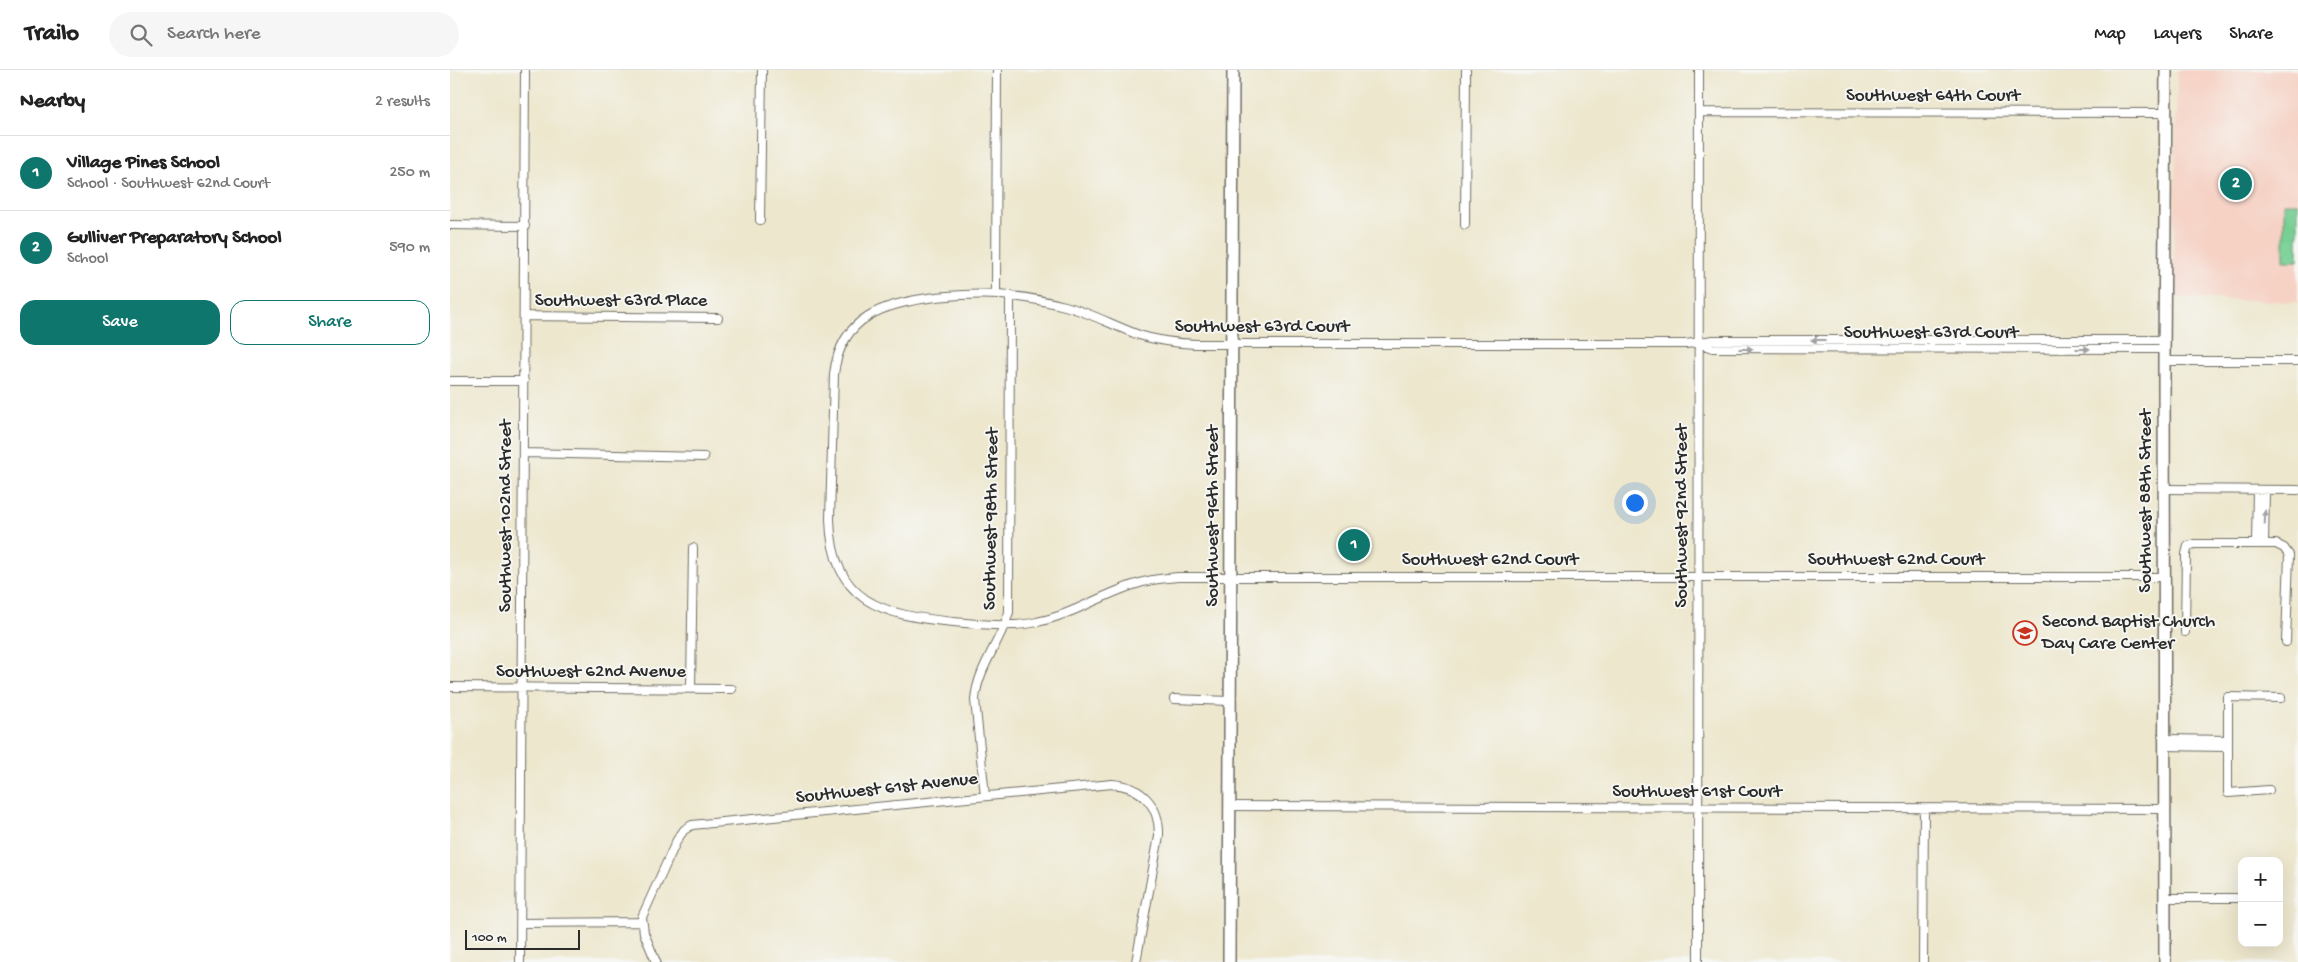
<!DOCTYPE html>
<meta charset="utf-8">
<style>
:root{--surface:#fff;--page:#f6f6f6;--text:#222;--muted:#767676;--line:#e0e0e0;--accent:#0f766e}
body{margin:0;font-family:"Gochi Hand",sans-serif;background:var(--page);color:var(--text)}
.controls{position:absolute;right:15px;bottom:15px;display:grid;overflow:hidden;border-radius:10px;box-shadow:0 5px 20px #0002}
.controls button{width:45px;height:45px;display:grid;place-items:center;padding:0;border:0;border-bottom:1px solid var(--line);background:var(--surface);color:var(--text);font:25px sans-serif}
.scale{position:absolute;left:15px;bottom:12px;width:115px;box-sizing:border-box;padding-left:5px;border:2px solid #2b2b2b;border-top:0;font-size:14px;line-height:18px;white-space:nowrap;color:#2b2b2b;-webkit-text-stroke:4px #f6f6f2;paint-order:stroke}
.you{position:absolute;left:1184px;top:432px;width:18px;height:18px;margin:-12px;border:4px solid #fff;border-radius:50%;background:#1a73e8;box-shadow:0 0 0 8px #1a73e833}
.badge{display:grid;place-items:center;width:32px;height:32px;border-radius:50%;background:var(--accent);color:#fff;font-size:16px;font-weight:700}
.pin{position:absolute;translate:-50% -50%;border:2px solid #fff;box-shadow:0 1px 5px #0006}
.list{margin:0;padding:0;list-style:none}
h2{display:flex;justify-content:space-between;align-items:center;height:65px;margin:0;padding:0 20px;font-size:21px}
h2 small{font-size:16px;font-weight:400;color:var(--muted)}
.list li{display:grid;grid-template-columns:32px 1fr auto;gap:15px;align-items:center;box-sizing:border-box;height:75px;padding:0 20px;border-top:1px solid var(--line)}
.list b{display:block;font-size:19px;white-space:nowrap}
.list p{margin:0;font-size:16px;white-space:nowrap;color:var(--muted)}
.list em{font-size:16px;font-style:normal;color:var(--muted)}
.actions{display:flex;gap:10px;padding:15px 20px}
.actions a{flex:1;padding:11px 0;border:1px solid var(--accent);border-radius:15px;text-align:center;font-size:18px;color:var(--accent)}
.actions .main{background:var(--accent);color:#fff}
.icon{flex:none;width:28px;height:28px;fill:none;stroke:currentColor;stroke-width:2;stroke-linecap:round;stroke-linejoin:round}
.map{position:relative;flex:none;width:1848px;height:892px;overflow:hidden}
header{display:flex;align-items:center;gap:30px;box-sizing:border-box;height:70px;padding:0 25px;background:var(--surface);border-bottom:1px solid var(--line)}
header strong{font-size:24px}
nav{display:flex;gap:28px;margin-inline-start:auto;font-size:18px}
.search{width:350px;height:45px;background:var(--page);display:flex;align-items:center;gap:12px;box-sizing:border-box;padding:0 18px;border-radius:28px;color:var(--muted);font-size:19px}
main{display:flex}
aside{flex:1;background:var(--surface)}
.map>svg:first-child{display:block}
.built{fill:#f6d2c5}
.green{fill:#78cf94;stroke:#527d60}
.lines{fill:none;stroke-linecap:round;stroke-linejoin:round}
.street-casing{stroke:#6f6d64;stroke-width:10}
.secondary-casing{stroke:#6f6d64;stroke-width:14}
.street{stroke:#fff;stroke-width:8}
.secondary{stroke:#fff;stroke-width:11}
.oneway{fill:#a0a0a0}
.labels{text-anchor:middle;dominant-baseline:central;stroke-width:4;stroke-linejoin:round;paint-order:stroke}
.street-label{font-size:19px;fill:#2b2b2b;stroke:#f6f6f2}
.poi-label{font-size:19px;fill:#2b2b2b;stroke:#f6f6f2;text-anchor:start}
</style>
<header>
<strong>Trailo</strong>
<div class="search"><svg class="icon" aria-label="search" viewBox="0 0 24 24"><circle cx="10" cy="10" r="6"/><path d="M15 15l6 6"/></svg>Search here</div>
<nav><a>Map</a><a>Layers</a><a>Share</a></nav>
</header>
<main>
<aside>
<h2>Nearby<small>2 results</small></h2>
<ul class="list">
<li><span class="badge">1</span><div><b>Village Pines School</b><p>School · Southwest 62nd Court</p></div><em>250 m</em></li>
<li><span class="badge">2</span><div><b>Gulliver Preparatory School</b><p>School</p></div><em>590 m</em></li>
</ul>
<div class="actions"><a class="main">Save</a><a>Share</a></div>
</aside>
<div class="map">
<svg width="1848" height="892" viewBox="0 0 1848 892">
<rect width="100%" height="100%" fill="#f6f6f2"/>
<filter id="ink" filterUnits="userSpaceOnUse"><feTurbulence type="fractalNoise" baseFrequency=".02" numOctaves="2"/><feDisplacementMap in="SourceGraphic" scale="10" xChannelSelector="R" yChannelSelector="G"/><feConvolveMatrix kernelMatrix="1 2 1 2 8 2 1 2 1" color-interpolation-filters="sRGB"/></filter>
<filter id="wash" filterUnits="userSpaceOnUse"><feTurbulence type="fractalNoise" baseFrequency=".0096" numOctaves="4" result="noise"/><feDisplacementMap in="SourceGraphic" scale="20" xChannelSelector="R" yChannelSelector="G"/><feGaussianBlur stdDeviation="1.12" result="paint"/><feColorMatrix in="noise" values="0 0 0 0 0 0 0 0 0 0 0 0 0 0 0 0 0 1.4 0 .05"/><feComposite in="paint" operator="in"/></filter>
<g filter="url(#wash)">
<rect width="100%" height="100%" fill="#ede7cd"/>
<!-- built -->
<path class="built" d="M1727 0H1848V232L1723 228Z"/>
<!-- green -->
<path class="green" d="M1834 133H1848V191H1834Z"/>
</g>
<g filter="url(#ink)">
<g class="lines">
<!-- street casing -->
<g class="street-casing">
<path id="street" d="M1249 42 1716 43
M310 150 312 0
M0 155 75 156
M1015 155 1016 0
M546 224 547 0
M74 246 268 248
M1248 273 1263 278 1714 279
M1714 291H1848
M0 311H74
M73 383 254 387
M1713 419 1848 420
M1806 473 1807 420
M1814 474 1815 420
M1714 507H728C713 508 697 510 683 515 650 526 621 545 587 552 561 558 530 554 504 552 432 545 382 533 380 449L384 304C391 245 436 233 486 227 534 222 568 224 615 236 641 243 664 256 689 265 708 271 726 273 745 274H1236L1263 270H1714
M1735 562 1736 484 1738 476 1745 474H1826L1834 478 1839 485 1836 572
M0 617 282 619
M241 618 243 478
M724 629 780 631
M1714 669 1778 670
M1714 676 1777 677
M1819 720 1778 723V627L1831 628
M535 726 525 630C527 599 551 571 559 542L560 225
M780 736 1714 739
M1714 828H1792
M70 853 192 852
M70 892 75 0
M206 892 194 863 192 847 227 770 234 760 242 755 662 714C692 716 710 736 709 766L686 892
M1248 892 1249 0
M1473 892 1474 739"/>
</g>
<!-- secondary casing -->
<g class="secondary-casing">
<path id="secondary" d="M779 892 783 0
M1715 892 1714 291 1716 0"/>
</g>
<!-- street -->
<use href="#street" class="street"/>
<!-- secondary -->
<use href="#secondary" class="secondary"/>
</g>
<!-- one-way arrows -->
<defs><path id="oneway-solid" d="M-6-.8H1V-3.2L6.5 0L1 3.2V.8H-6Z" transform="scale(1.25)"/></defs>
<g class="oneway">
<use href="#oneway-solid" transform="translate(1368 270) rotate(-180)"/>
<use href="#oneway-solid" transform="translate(1296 279)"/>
<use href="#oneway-solid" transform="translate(1633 279)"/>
<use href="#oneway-solid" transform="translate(1815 447) rotate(-88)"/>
</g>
</g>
<!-- icons -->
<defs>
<g id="school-ring" transform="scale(1.25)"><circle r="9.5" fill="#f6f6f2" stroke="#c8321e" stroke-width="1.5"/><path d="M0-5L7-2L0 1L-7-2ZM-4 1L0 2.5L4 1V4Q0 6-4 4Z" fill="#c8321e"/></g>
</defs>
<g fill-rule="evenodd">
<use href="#school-ring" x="1575" y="563"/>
</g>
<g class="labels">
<!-- street labels -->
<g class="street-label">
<text x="1483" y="26">Southwest 64th Court</text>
<text x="171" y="231">Southwest 63rd Place</text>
<text x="812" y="257">Southwest 63rd Court</text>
<text x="1481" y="263">Southwest 63rd Court</text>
<text transform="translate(1696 431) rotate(-90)">Southwest 88th Street</text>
<text transform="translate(56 446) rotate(-90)">Southwest 102nd Street</text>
<text transform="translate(763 446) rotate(-90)">Southwest 96th Street</text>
<text transform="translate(1232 446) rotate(-90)">Southwest 92nd Street</text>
<text transform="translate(542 449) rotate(-89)">Southwest 98th Street</text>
<text x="1040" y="490">Southwest 62nd Court</text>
<text x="1446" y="490">Southwest 62nd Court</text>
<text x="141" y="602">Southwest 62nd Avenue</text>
<text transform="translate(437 719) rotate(-6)">Southwest 61st Avenue</text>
<text x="1247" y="722">Southwest 61st Court</text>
</g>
<!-- poi labels -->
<g class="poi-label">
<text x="1592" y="552">Second Baptist Church<tspan x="1592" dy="22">Day Care Center</tspan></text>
</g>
</g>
</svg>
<div class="controls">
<button>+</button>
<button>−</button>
</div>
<div class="scale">100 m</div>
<div class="you"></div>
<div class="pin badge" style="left:904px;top:475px">1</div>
<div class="pin badge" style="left:1786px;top:114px">2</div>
</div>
</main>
